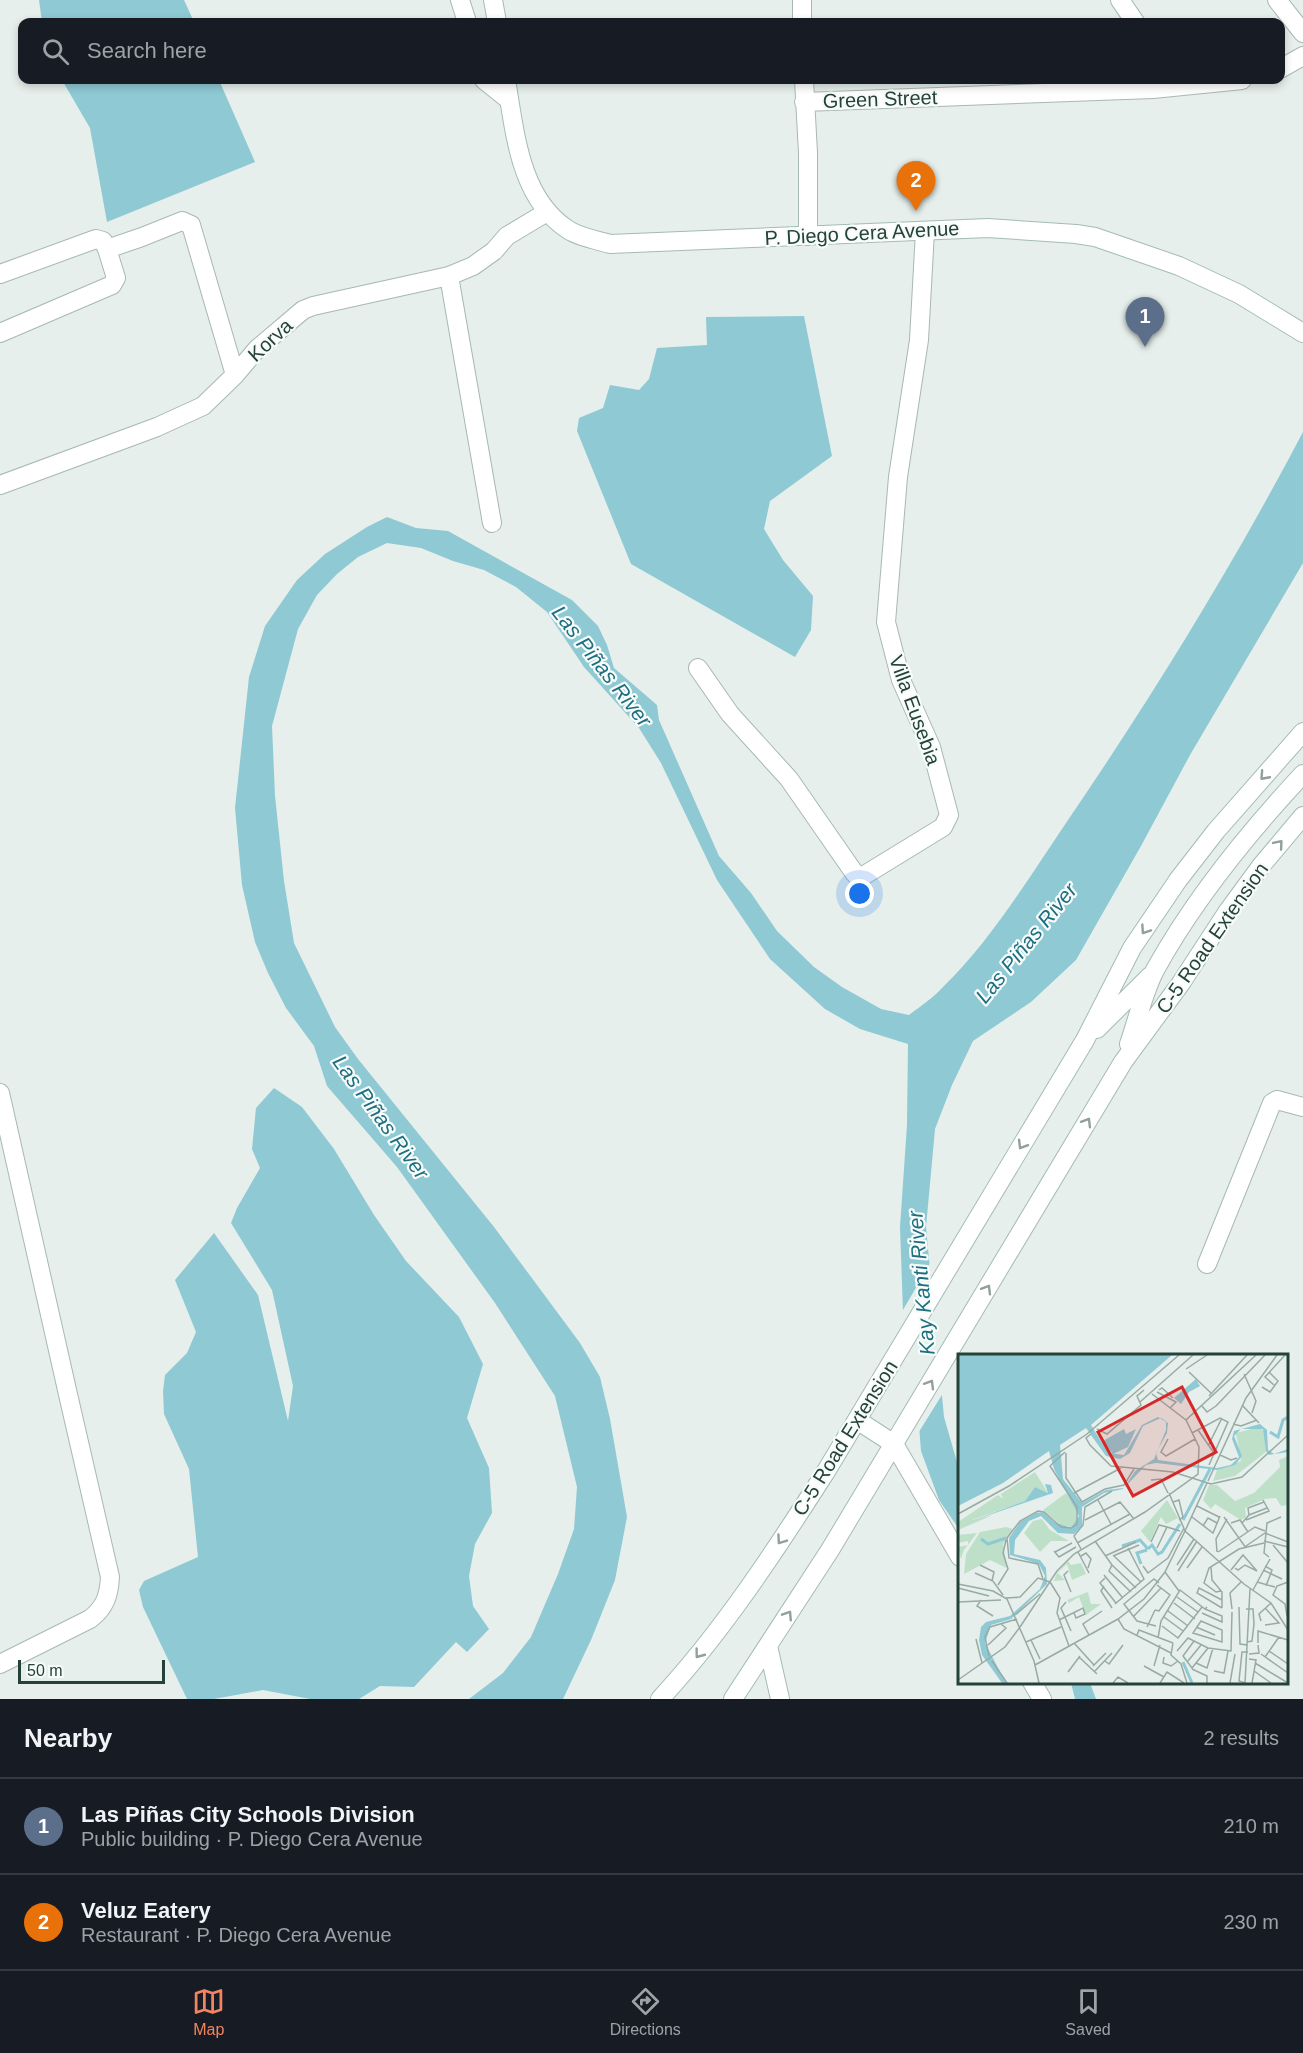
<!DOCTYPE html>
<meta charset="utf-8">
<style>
:root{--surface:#171b24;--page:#242831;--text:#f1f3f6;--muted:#9ea1a6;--line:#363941;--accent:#f4845f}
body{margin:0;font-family:Arial,sans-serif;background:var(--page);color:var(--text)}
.scale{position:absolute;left:18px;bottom:15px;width:147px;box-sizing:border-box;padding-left:6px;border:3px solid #24423a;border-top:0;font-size:16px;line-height:21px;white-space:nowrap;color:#24423a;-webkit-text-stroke:4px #f7fbf9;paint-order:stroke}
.you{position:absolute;left:860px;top:894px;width:21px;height:21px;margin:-15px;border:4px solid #fff;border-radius:50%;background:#1a73e8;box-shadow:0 0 0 9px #1a73e833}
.badge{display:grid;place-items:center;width:39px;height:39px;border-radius:50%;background:var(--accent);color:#fff;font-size:20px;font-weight:700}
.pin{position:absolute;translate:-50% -50px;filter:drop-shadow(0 2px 3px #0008)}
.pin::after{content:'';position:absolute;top:32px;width:21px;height:18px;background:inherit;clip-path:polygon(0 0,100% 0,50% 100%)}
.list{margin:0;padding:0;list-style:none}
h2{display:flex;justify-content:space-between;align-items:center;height:78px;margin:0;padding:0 24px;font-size:26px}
h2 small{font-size:20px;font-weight:400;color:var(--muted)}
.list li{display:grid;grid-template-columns:39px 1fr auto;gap:18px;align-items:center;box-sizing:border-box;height:96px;padding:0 24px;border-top:2px solid var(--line)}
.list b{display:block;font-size:22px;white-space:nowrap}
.list p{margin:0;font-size:20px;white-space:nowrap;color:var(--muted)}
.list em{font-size:20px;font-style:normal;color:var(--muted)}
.icon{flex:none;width:33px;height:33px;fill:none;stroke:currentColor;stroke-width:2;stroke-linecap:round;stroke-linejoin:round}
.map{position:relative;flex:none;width:1303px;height:1699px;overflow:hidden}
.search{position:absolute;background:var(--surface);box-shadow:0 3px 9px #0003;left:18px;right:18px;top:18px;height:66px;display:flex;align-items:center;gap:15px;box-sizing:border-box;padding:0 21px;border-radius:12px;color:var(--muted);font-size:22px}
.sheet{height:270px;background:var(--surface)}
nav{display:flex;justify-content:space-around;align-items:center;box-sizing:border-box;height:84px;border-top:2px solid var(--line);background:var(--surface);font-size:16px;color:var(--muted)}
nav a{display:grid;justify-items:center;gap:3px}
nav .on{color:var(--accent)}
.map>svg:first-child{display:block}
.water{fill:#8ec9d4}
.pier{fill:#e6efeb}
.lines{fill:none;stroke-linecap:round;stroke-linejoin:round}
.street-casing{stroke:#a8b8b2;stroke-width:20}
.secondary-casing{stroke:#a4bbb3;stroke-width:20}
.street{stroke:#fff;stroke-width:18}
.secondary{stroke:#fff;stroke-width:18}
.oneway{stroke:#92a09c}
.labels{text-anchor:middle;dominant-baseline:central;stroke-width:4.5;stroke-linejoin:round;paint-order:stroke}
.street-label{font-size:20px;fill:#24423a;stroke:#f7fbf9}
.water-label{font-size:21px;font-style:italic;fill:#1c6f80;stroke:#f7fbf9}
.inset-river{fill:none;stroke:#8ec9d4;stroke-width:3}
.inset-road{fill:none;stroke:#98aaa4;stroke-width:1.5}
.view{fill:#d62828;fill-opacity:0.15;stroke:#d62828;stroke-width:3}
.inset-edge{fill:none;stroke:#24423a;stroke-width:3}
</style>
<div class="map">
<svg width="1303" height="1699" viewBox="0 0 1303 1699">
<rect width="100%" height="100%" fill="#e6efeb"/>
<!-- water -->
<path class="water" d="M39 0H184L194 22H42Z
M62 80H219L255 162 107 222 90 128Z
M804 316 832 456 770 501 764 529 783 560 813 596 811 630 795 657 631 564 577 431 579 418 603 408 610 385 639 390 649 379 657 348 707 345 706 317Z
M1303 432V563L1190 755 1141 846 1076 960 1031 1002 973 1041 952 1085 935 1129 926 1227 944 1417 959 1469V1529L939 1500 921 1451 914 1361 903 1312 900 1227 907 1125 908 1044 860 1029 825 1009 770 959 717 880 661 763 639 728 584 667 547 612 516 587 484 570 453 561 421 548 387 543 358 557 337 574 317 595 298 629 272 726 275 796 284 881 294 943 335 1027 358 1059 494 1227 580 1343 600 1377 610 1419 627 1517 615 1580 591 1640 563 1699H469L503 1673 531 1637 558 1574 574 1529 577 1487 555 1396 495 1303 397 1167 327 1086 314 1046 286 1008 268 973 255 942 242 885 235 808 249 677 265 626 297 580 325 554 367 527 387 517 416 528 448 531 572 600 598 626 607 645 614 668 657 705 659 720 719 856 751 893 777 931 814 967 842 987 881 1009 909 1015C921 1006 934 997 944 986 990 942 1030 876 1066 823 1152 697 1232 567 1303 432Z
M274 1088 302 1107 334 1149 374 1215 406 1261 459 1317 483 1364 467 1418 489 1468 492 1513 475 1544 469 1576 473 1606 489 1629 467 1652 456 1642 414 1687 380 1686 359 1699H310L263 1690 214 1699H187L143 1607 139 1590 144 1581 198 1557 189 1469 164 1414 163 1391 165 1375 187 1353 196 1332 175 1280 214 1233 258 1295 288 1421 293 1386 272 1290 231 1223 237 1208 260 1168 252 1149 256 1108Z
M1071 1683H1090L1096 1699H1075Z"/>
<!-- pier -->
<path class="pier" d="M931 1262 945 1390 917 1435 911 1362 900 1315Z"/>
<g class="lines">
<!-- street casing -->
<g class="street-casing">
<path id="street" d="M460 0 467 22
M802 0V22
M1120 0 1135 22
M1277 0 1303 33
M1280 69 1303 56
M484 80 509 100
M804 80 808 153V236
M804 102 1153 89 1242 80
M0 274 96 239 103 241 107 249
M449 276 492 523
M0 333 112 285 116 278 107 249 142 237 182 221 191 225 235 375
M0 485 157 427 203 406 235 375 257 349 303 310 313 306 449 276 473 266 494 251 507 236 547 212
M698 668 730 714 789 779 855 874 863 876 943 827 949 815 931 747 901 680 886 622 898 477 919 340 925 231
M0 1093C37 1254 72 1416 110 1577 109 1595 105 1608 90 1619L0 1664
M1207 1264 1272 1103 1277 1100 1303 1107
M894 1444 960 1557
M1032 1682 1042 1699"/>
</g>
<!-- secondary casing -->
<g class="secondary-casing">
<path id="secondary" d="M493 0 497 22
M506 80C515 131 519 197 567 229 578 237 597 240 610 244L988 228 1076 234 1095 237 1179 266 1239 294 1303 333
M1097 1029 1150 976
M1129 1044C1137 1021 1144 991 1155 970 1194 899 1248 833 1303 774
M857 1420 894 1444
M768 1646 780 1699
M660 1699C723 1631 775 1551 825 1473L1085 1040 1132 948 1178 880 1216 831 1303 732
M733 1699 830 1550 1123 1062 1181 983 1228 911 1261 866 1303 816"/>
</g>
<!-- street -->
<use href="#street" class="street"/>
<!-- secondary -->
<use href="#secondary" class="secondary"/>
</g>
<!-- one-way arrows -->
<defs><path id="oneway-chevron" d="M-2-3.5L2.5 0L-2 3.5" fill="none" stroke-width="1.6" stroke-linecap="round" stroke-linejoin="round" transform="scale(1.5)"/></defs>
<g class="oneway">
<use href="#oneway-chevron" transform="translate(1264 776) rotate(132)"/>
<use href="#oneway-chevron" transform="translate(1279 844) rotate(-50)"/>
<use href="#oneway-chevron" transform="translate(1145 930) rotate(124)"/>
<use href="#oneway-chevron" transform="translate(1087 1122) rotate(-59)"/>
<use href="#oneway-chevron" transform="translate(1022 1145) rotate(121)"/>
<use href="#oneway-chevron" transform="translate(987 1289) rotate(-59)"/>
<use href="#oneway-chevron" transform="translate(930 1384) rotate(-59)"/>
<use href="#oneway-chevron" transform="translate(781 1540) rotate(125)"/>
<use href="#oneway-chevron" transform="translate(788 1615) rotate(-57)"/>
<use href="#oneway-chevron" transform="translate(699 1654) rotate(127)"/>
</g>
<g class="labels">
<!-- street labels -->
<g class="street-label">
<text transform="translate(880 99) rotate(-2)">Green Street</text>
<text transform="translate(862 233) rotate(-3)">P. Diego Cera Avenue</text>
<text transform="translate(270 340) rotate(-43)">Korva</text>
<text transform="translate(915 710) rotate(70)">Villa Eusebia</text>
<text transform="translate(1212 938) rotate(-55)">C-5 Road Extension</text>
<text transform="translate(845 1438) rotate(-58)">C-5 Road Extension</text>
</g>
<!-- water labels -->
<g class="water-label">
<text transform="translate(602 666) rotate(52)">Las Piñas River</text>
<text transform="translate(1026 943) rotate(-51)">Las Piñas River</text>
<text transform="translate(381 1117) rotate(54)">Las Piñas River</text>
<text transform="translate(921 1283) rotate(-95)">Kay Kanti River</text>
</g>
</g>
<!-- overview -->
<g transform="translate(958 1354)">
<rect width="330" height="330" fill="#e6efeb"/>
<path d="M301 73 307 78 308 98 277 122 255 127 259 116 283 107 278 79ZM330 102V151L323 152 318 144 307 145 287 154 288 163 283 166 257 150 253 155 245 146 251 131H259L277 147 296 139 322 113 321 106ZM77 118 90 139 77 133 67 147 11 167 35 161 0 176V168L40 141 45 145 43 140ZM108 139 118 153 119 167 114 173 104 172 85 156ZM209 146 220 164 208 170 203 163 192 188 183 177ZM84 165 92 176 111 187H93L82 198 66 179 75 167ZM48 173 55 175 45 190 49 214 32 206 6 220 8 200 22 178ZM19 179 6 196 3 205 0 193 10 191V187L0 189V181ZM110 207 113 211 123 209 128 220 114 226 109 210 100 219 107 226 96 227 98 221ZM130 238 133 250H143L128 261 121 243 111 249 109 246Z" fill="#bfe0c8"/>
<path d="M0 1H214L133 71 150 99 166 101 184 71 200 63 210 69 209 79 198 99 200 106 259 114 273 111 281 103 274 85 276 77 302 70 309 76 310 96 316 100 330 95V98L311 101 308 97 305 75H283L276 82 284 102 277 111 259 116 198 109 188 111 165 135 146 139 124 153V172L116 180 100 179 83 162 71 167 57 186 56 200 82 206 88 214 89 230 53 265 33 271 27 289 48 329H44L24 301 21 286 23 273 28 268 52 262 82 235 87 222 81 210 52 201 51 184 62 168 78 159 85 158 96 168 113 174 121 162 96 115 91 97 45 129 0 152ZM203 64 208 67V76L196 105 177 117 166 134 148 136 124 149 105 125 102 91 128 74 148 102 162 105 172 99 185 72ZM238 25 242 32 231 38 223 50 216 44ZM166 75 168 80 178 75 170 93 155 100 145 87ZM87 130 93 131 95 139 8 169 67 147 77 133 90 139Z" fill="#8ec9d4" fill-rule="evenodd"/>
<path class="inset-river" d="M312 78 320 83 325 66 330 63M225 166 252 115M23 185 30 190 48 184M164 192 182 186 190 195M190 195 194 191 200 200 204 198 222 170M183 210 179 199 189 196M225 308 234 329"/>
<path class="inset-road" d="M228 15 249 1M231 18 253 39M286 20 298 47 294 59M316 31 307 23 327 1M304 33 312 38 320 27 311 18M201 36 204 34 215 44M199 38 218 48 212 54M194 40 228 66M251 42 289 1M182 48 235 1M284 51 301 69M244 52 249 58 258 52 307 1M275 70 283 72 299 66M139 75 149 80 183 51 179 42 186 36M240 76 256 99M234 79 262 64 270 68 251 111M133 80 128 84 132 91 153 112 215 118 253 130 284 123 330 81M210 85 203 98 208 102 237 85M250 92 264 64M108 99V124L124 148 147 135 166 131 176 115M262 101 273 106 279 104M193 126 203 125 210 139M250 127 288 44 319 1M116 139 163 114M211 139 227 177 286 230 313 249 330 276M140 146 153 170M215 148 221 146 225 163 221 166M239 152 261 163M0 160 51 132 129 80 221 1M291 161 290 154 306 148M234 163 255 179 262 162M266 163 288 194M127 166 162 148 176 165M288 166 311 157 305 146M273 169 282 166 290 178M284 169 291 161 309 154M245 172 250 164 259 169M227 177 249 129M137 187 154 211 178 234M306 187 330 193M193 188 201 171 209 173M119 189 172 160M315 191 330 209M288 192 307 179 330 188M199 194 209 173 222 177M123 195 116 182 125 171 127 153 154 137M96 197 101 203 118 193M97 198 114 189M120 198 131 219M259 198 258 185 269 165M260 198 297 173 307 177M123 202 128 199 133 205 130 214M147 202 178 188M155 202 181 191M156 202 183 228M311 203 306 199 309 169 323 163M22 211 36 218 34 227M154 211 151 217 173 238M219 211 236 185M185 212 190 219 210 204 226 174M307 212 314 216 308 232M253 213 254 226 264 238V254M229 214 244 193M277 214 280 216 287 211 299 217M273 216 285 201 299 217M305 216 324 225M110 217 106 221 113 238M220 217 239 187M207 218 221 237M17 219 35 227 45 241M146 221 164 243M147 224 142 229 158 249M85 225 80 210 51 204 49 184 62 167 80 157 86 158 103 173 113 174 119 170V153L92 112 107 98M299 228 317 233M0 230 35 237 49 245 76 307 81 329M40 231 50 215 45 199 48 186M146 232 143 237 154 254M0 234 31 242M295 236 312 205M263 237 258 238 246 229 251 214 281 195 306 189M219 243 240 258M48 244 62 243 80 224 92 228 102 244 99 259 111 292M23 246 19 252 35 262M0 248 43 246M108 248 103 254 113 277M216 249 237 265M157 250 186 225 170 194M281 253 282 290 289 291M264 254 239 239 241 234 264 246M307 254 321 269 307 271M274 255 272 239 283 228M288 255H295L296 270 294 287 289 288M197 256 201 257 212 241 199 231M210 257 230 272M244 259 264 268V262L247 255M57 261 82 240M329 262 327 250 315 241 319 232 330 228M175 263 203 234M206 263 225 277M160 265 166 275 213 299M101 266 125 254 127 260 118 264 116 259M243 267 264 276V288L235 279ZM303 267 301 260 313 249M198 272 179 267 166 250 196 225 201 229M204 272 220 284 244 253M62 273 99 217 116 200 187 158 240 120 241 93 228 66 298 1M189 273 197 256M238 273 257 281M131 281 125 270 144 257M179 281 181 276 215 289M200 284 203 267 222 236 247 255 249 253M18 285 24 309M73 286 82 305M236 287 225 302 234 314 250 294M68 288 103 273M116 289 136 311M215 289 213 301 223 310 229 329M300 289V277L330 286M30 291 48 274 43 270M219 297 230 284 250 294 273 297 274 258M311 297 330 310M291 300 301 299 300 291M303 300 330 319M31 302 27 283 32 273 59 265M121 303 139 320M206 303 205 309 213 312 220 307M307 303 321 283M291 305 298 306 294 329M34 307 49 329M147 307 151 310 165 291M230 307 243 291M238 309 249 314 255 294M297 309 330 329M77 311 160 265 186 245 207 218 227 177M135 312 148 299M186 312 206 323M196 312 202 291M234 315 249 322V329M256 317 266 319 270 297M296 317 313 329M110 318 122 302M136 318 154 299M0 326 47 293 62 273M155 329 160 323 170 329M202 329 209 318 226 329M272 329 277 300M287 329 292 235M287 329 281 327 284 298H290"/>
<path class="view" d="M224 33 258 98 175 142 140 78Z"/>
<rect width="330" height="330" class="inset-edge"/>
</g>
</svg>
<div class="scale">50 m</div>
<div class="you"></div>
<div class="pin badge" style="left:1145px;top:347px;background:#5c6f8a">1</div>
<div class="pin badge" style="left:916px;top:211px;background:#e8710a">2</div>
<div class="search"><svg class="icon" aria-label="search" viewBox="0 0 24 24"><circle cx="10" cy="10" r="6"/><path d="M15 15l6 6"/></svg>Search here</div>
</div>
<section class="sheet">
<h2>Nearby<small>2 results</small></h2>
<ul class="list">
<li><span class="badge" style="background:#5c6f8a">1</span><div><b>Las Piñas City Schools Division</b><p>Public building · P. Diego Cera Avenue</p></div><em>210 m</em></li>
<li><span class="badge" style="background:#e8710a">2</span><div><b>Veluz Eatery</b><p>Restaurant · P. Diego Cera Avenue</p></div><em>230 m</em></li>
</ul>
</section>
<nav>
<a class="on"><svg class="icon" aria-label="map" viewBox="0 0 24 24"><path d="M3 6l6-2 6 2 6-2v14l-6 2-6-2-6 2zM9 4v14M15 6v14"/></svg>Map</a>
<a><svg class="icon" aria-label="directions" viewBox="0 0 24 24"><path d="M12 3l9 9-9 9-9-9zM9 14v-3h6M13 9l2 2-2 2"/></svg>Directions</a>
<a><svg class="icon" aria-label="saved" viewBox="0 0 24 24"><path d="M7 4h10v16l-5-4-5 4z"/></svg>Saved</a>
</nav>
